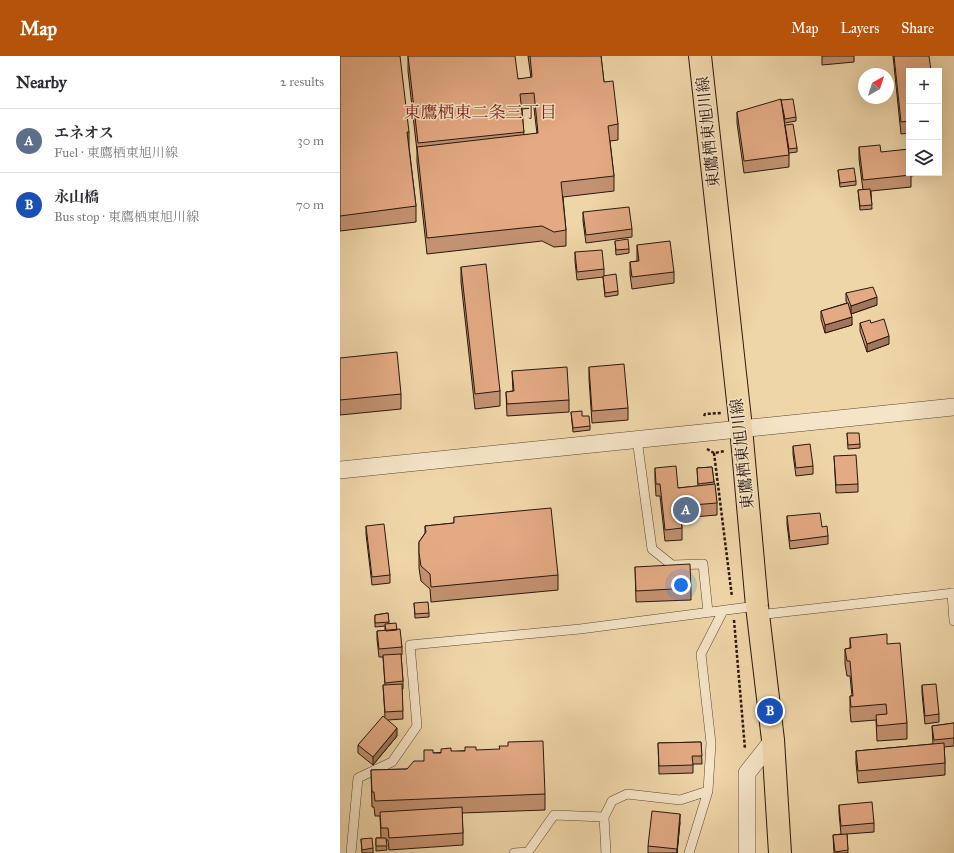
<!DOCTYPE html>
<meta charset="utf-8">
<style>
:root{--surface:#fff;--page:#f2f2f3;--text:#2b2b33;--muted:#7c7c81;--line:#e1e1e2;--accent:#b45309}
body{margin:0;font-family:"IM FELL Great Primer","Noto Serif JP",serif;background:var(--page);color:var(--text)}
.controls{position:absolute;right:12px;top:12px;display:grid;overflow:hidden;border-radius:0px;box-shadow:0 4px 16px #0002}
.controls button{width:36px;height:36px;display:grid;place-items:center;padding:0;border:0;border-bottom:1px solid var(--line);background:var(--surface);color:var(--text);font:20px sans-serif}
.compass{position:absolute;left:518px;top:12px;width:36px;height:36px;border-radius:50%;background:var(--surface);box-shadow:0 4px 16px #0002;rotate:39deg}
.you{position:absolute;left:341px;top:529px;width:14px;height:14px;margin:-10px;border:3px solid #fff;border-radius:50%;background:#1a73e8;box-shadow:0 0 0 6px #1a73e833}
.badge{display:grid;place-items:center;width:26px;height:26px;border-radius:50%;background:var(--accent);color:#fff;font-size:13px;font-weight:700}
.pin{position:absolute;translate:-50% -50%;border:2px solid #fff;box-shadow:0 1px 4px #0006}
.list{margin:0;padding:0;list-style:none}
h2{display:flex;justify-content:space-between;align-items:center;height:52px;margin:0;padding:0 16px;font-size:17px}
h2 small{font-size:13px;font-weight:400;color:var(--muted)}
.list li{display:grid;grid-template-columns:26px 1fr auto;gap:12px;align-items:center;box-sizing:border-box;height:64px;padding:0 16px;border-top:1px solid var(--line)}
.list b{display:block;font-size:15px;white-space:nowrap}
.list p{margin:0;font-size:13px;white-space:nowrap;color:var(--muted)}
.list em{font-size:13px;font-style:normal;color:var(--muted)}
.icon{flex:none;width:22px;height:22px;fill:none;stroke:currentColor;stroke-width:2;stroke-linecap:round;stroke-linejoin:round}
.map{position:relative;flex:none;width:614px;height:797px;overflow:hidden}
header{display:flex;align-items:center;gap:24px;box-sizing:border-box;height:56px;padding:0 20px;background:var(--accent);color:#fff}
header strong{font-size:19px}
nav{display:flex;gap:22px;margin-inline-start:auto;font-size:14px}
main{display:flex}
aside{flex:1;background:var(--surface)}
.map>svg:first-child{display:block}
.lines{fill:none;stroke-linecap:round;stroke-linejoin:round}
.lane-casing{stroke:#5a4733;stroke-width:10}
.street-casing{stroke:#5a4733;stroke-width:18}
.primary-casing{stroke:#29170c;stroke-width:24}
.path{stroke:#29170c;stroke-width:2.5;stroke-dasharray:3 2;stroke-linecap:butt}
.lane{stroke:#f5e4c7;stroke-width:9}
.street{stroke:#f5e4c7;stroke-width:17}
.primary{stroke:#efd6a9;stroke-width:22}
.wall{fill:#c39272;stroke:#29170c;fill-rule:evenodd}
.shaded-wall{fill:#9f775c;stroke:#29170c}
.building{fill:#e3aa84;stroke:#29170c}
.labels{text-anchor:middle;dominant-baseline:central;stroke-width:3;stroke-linejoin:round;paint-order:stroke}
.street-label{font-size:16px;fill:#29170c;stroke:#f5e4c7}
.neighbourhood-label{font-size:17px;fill:#7a1f14;stroke:#f5e4c7}
</style>
<header>
<strong>Map</strong>
<nav><a>Map</a><a>Layers</a><a>Share</a></nav>
</header>
<main>
<aside>
<h2>Nearby<small>2 results</small></h2>
<ul class="list">
<li><span class="badge" style="background:#5c6f8a">A</span><div><b>エネオス</b><p>Fuel · 東鷹栖東旭川線</p></div><em>30 m</em></li>
<li><span class="badge" style="background:#1a4fb4">B</span><div><b>永山橋</b><p>Bus stop · 東鷹栖東旭川線</p></div><em>70 m</em></li>
</ul>
</aside>
<div class="map">
<svg width="614" height="797" viewBox="0 0 614 797">
<rect width="100%" height="100%" fill="#efd6a9"/>
<filter id="stains"><feTurbulence type="fractalNoise" baseFrequency=".005" numOctaves="4"/><feColorMatrix values="0 0 0 0 .2 0 0 0 0 .09 0 0 0 0 .02 0 0 0 .5 -.17"/></filter>
<radialGradient id="worn" r=".72"><stop offset=".6" stop-color="#630" stop-opacity="0"/><stop offset="1" stop-color="#630" stop-opacity=".3"/></radialGradient>
<g class="lines">
<!-- lane casing -->
<g class="lane-casing">
<path id="lane" d="M297 383 312 493 332 509 363 508 368 556
M612 537 614 565
M418 559 614 537
M11 797 18 722 52 706 77 670 70 589 240 573 417 550
M174 797 188 796 214 759 264 761
M266 797 264 761 272 745 287 738 340 744 368 735
M349 797 368 735 371 687 361 598 383 555"/>
</g>
<!-- street casing -->
<g class="street-casing">
<path id="street" d="M0 414 614 351
M407 797V717L433 684"/>
</g>
<!-- primary casing -->
<g class="primary-casing">
<path id="primary" d="M360 0 401 372 417 550 433 684 440 797"/>
</g>
<!-- path -->
<path class="path" d="M364 360 365 358 381 357
M367 393 374 397 385 395
M374 397 392 541
M394 564 405 693"/>
<!-- lane -->
<use href="#lane" class="lane"/>
<!-- street -->
<use href="#street" class="street"/>
<!-- primary -->
<use href="#primary" class="primary"/>
</g>
<!-- wall -->
<path class="wall" d="M0 0 69 76V91L76 150V166L0 175Z
M68 0 178 23 191 22 188 0H261L264 26 278 68V84L270 85 274 120V135L223 141 226 174V190L214 191 202 185 87 198 77 106V95L68 15ZM194 52 197 78 184 79 182 53Z
M482 0H514V6L482 9Z
M553 0H589L569 15V77L561 78Z
M441 48 456 61V65L445 67 442 52 449 99V111L404 117 397 67V56Z
M445 69 457 92V96L449 97 445 73Z
M519 91 541 96 569 117H578V119L571 120V131L531 135 532 153 520 154 518 134H523L519 103Z
M498 114 516 125V129L500 131Z
M243 156 292 173V181L246 187 243 165Z
M275 185 289 193V197L276 199Z
M297 189 334 216V227L292 233 290 218V206L297 205Z
M235 196 264 213V220L278 235V239L265 241 263 221 237 224 235 205Z
M121 211 160 335V350L135 353 121 226Z
M506 237 537 249 511 258 512 269 485 277 481 263V255L507 247 506 245Z
M520 267H531L549 288 527 296 520 275Z
M0 302 61 338V353L0 359Z
M249 311 288 352V364L252 367 249 323Z
M172 315 229 344V356L167 360 166 336 173 335Z
M231 356 242 360 250 370V374L233 376Z
M507 377 520 388V392L508 393Z
M453 390 473 410V418L456 420 453 398Z
M494 400 518 428V436L496 437Z
M372 411 377 447V459L341 462 342 472V484L325 485 320 440H316L315 424V412L338 432 358 430 357 412Z
M447 460 482 471 488 480V488L450 493 447 468Z
M114 461 218 519V534L91 546 90 533 81 525 79 512V486L85 477V470L114 467Z
M26 470 50 519V527L32 529 26 478Z
M295 511 351 532V544L296 546Z
M74 547 89 557V561L75 562Z
M48 557 49 568 57 574 62 591V599H61L63 625V633H62L63 663 48 664 57 680 33 709 18 697V689L45 661 43 629H45L43 601H39L37 583V575H45V570L35 571V559Z
M510 582 547 588 567 667V683L537 685 536 664 511 666 510 655V640H512L510 620H507L505 608V593L510 592Z
M582 629 599 658V666L585 668 582 637Z
M614 667V690L604 691 605 707V719L518 727 516 707V695L593 688 592 670Z
M361 686 362 708H353V717L319 718 318 687Z
M136 694 205 738V754L122 757 123 777V789L49 794 48 784H46L47 794 36 795V782H41L40 760H35L34 751H32L31 714 67 713 84 705 93 697Z
M499 749 534 767V776L507 778 508 797H494L493 779 501 778 499 757Z
M340 766 337 797H308V790Z
M21 783 33 792V797H22Z"/>
<!-- shaded-wall -->
<path class="shaded-wall" d="M537 241V249L511 258V250Z
M512 261V269L485 277V269Z
M549 280V288L527 296V288Z
M57 672V680L33 709V701Z
M340 758V766L337 797V793Z"/>
<!-- building -->
<path class="building" d="M0 0H60L69 76H67L76 150 0 160Z
M68 0H175L178 23 192 21 190 0H261L264 26 273 25 278 68 268 70 274 120 221 126 226 174 214 176 202 170 87 182 77 91 198 77 194 37 180 38 184 76 78 87Z
M554 0H589L591 15H569V65L561 66Z
M441 43 449 99 404 105 397 56Z
M453 43 456 61 445 63 441 44Z
M453 68 457 92 449 93 445 69Z
M540 89 541 96 569 93V117H571V119L523 124 519 91Z
M514 112 516 125 500 127 498 114Z
M530 133 532 149 520 150 518 134Z
M289 151 292 173 246 179 243 156Z
M288 183 289 193 276 194 275 185Z
M330 185 334 216 292 221 290 206 299 205 297 189Z
M262 194 264 213 237 216 235 196Z
M146 208 160 335 135 338 121 211Z
M276 218 278 235 265 237 263 220Z
M533 231 537 241 511 250 506 237Z
M508 247 512 261 485 269 481 255Z
M544 263 549 280 527 288 520 267 530 264 531 267Z
M57 296 61 338 0 344V302Z
M284 308 288 352 252 355 249 311Z
M227 311 229 344 167 348 166 336 174 335 172 315Z
M242 355V360H249L250 370 233 372 231 356Z
M507 377H519L520 388 508 389Z
M470 388 473 410 456 412 453 390Z
M516 399 518 428 496 429 494 400Z
M336 410 338 432 375 428 377 447 340 450 342 472 325 474 320 428H316L315 412Z
M372 411 374 426 358 428 357 412Z
M211 452 218 519 91 531 90 518 81 510 79 497V486L86 476 85 470 114 467V461Z
M480 457 482 471 487 470 488 480 450 485 447 460Z
M44 468 50 519 32 521 26 470Z
M350 508 351 532 296 535 295 511Z
M88 546 89 557 75 558 74 547Z
M48 557 49 566 35 567V559Z
M56 567 57 574 46 575 45 568Z
M60 573 62 591 39 593 37 575Z
M547 578V588L560 587 567 667 537 670 536 659 547 658 546 648 511 651 510 640H513L510 605H507L505 593 511 592 510 582Z
M61 598 63 625 45 627 43 599Z
M62 628 63 655 45 656 43 629Z
M596 628 599 658 585 660 582 629Z
M43 660 57 672 33 701 18 689Z
M614 667V682L594 684 592 670Z
M203 685 205 738 35 745 34 736H32L31 714 67 713 74 705H84V694H93V697H101V693L111 692V695H125V691H136V694L160 693 159 690H168V686Z
M361 686 362 700H352L353 709 319 710 318 687Z
M604 687 605 707 518 715 516 695Z
M532 746 534 767 501 770 499 749Z
M122 751 123 777 49 782 48 772H41L40 756Z
M312 755 340 758 337 793 308 790Z
M507 778 508 794 495 796 493 779Z
M32 782 33 792 22 794 21 783Z
M36 782H46L47 790H36Z"/>
<g class="labels">
<!-- street labels -->
<g class="street-label">
<text transform="translate(368 76) rotate(-96)">東鷹栖東旭川線</text>
<text transform="translate(402 398) rotate(-96)">東鷹栖東旭川線</text>
</g>
<!-- neighbourhood labels -->
<g class="neighbourhood-label">
<text x="140" y="56">東鷹栖東二条三丁目</text>
</g>
</g>
<rect width="100%" height="100%" filter="url(#stains)"/>
<rect width="100%" height="100%" fill="url(#worn)"/>
</svg>
<div class="controls">
<button>+</button>
<button>−</button>
<button><svg class="icon" aria-label="layers" viewBox="0 0 24 24"><path d="M12 4l9 5-9 5-9-5zM3 14l9 5 9-5"/></svg></button>
</div>
<svg class="compass" viewBox="-18 -18 36 36"><path d="M0-13l5 13h-10z" fill="#e53935"/><path d="M0 13l5-13h-10z" fill="#7c7c81"/></svg>
<div class="you"></div>
<div class="pin badge" style="left:346px;top:454px;background:#5c6f8a">A</div>
<div class="pin badge" style="left:430px;top:655px;background:#1a4fb4">B</div>
</div>
</main>
